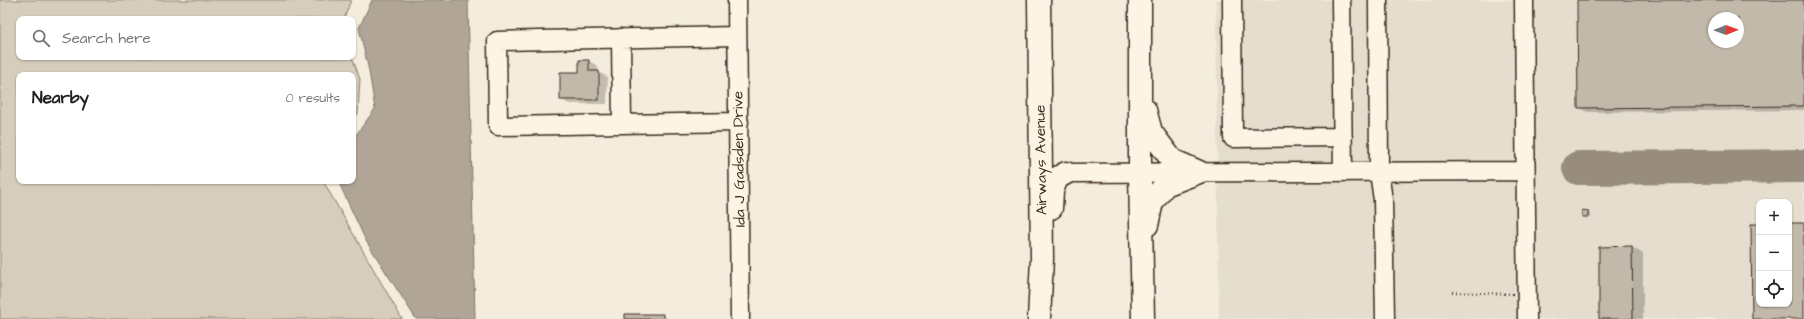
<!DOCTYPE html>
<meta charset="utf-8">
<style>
:root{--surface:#fff;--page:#f6f6f6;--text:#202124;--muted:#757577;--line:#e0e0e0}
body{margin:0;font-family:"Architects Daughter",sans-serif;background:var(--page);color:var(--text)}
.controls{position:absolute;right:12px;bottom:12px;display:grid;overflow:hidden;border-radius:8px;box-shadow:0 1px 3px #0004}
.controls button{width:36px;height:36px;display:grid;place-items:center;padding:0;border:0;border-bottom:1px solid var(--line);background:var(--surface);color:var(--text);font:20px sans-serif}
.compass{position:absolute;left:1708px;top:12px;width:36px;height:36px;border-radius:50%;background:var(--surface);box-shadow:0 1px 3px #0004;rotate:89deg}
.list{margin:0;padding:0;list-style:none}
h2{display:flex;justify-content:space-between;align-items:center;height:52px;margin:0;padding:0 16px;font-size:17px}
h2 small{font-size:13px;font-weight:400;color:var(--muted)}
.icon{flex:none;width:22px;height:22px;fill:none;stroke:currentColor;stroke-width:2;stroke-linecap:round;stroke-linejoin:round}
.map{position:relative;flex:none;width:1804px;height:319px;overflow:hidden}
.search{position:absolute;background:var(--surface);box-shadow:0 1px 3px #0004;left:16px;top:16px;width:340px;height:44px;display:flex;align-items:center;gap:10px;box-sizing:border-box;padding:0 14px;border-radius:8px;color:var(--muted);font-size:15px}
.panel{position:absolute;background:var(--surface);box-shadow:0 1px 3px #0004;left:16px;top:72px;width:340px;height:112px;border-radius:8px}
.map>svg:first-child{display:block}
.built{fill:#e5ddce;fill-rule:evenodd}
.green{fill:#d6cdbd;stroke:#887c6e}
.water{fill:#b0a596;stroke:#817466}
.shadow{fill:#0003;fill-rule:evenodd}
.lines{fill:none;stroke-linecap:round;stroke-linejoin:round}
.taxiway{stroke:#988c7e;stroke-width:34}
.building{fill:#c3b9aa;stroke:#3b2a1e;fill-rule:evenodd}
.minor-casing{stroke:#3b2a1e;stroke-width:21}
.major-casing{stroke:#3b2a1e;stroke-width:25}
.path{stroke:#3b2a1e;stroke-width:2;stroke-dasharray:1 3;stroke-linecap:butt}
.minor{stroke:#fcf5e5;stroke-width:18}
.major{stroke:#fcf5e5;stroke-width:22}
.labels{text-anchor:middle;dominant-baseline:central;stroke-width:3;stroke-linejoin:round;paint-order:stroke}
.street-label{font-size:15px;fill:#3b2a1e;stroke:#fcf5e5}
</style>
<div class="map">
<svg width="1804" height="319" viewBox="0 0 1804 319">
<rect width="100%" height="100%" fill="#f4eddd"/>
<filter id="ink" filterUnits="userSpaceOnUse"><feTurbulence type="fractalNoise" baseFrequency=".025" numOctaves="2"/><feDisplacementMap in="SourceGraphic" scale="8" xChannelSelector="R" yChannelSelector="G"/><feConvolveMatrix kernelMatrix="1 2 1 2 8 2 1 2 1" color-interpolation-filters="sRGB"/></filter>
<g filter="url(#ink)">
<!-- built -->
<path class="built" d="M1216 0H1804V319H1219ZM1714 18H1738V42H1714ZM1759 202H1789V304H1759Z"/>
<!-- green -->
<path class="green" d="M0 0H351L344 19H19V57H352L360 79 358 114 353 119V75H19V181H323L402 319H0Z"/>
<!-- water -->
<path class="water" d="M372 0H468L475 319H416L366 241 338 181H353V139L375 109 369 71 359 28Z"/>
<!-- shadow -->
<path class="shadow" d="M1578 0H1804V110L1587 112 1579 107ZM1714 18H1738V42H1714Z
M589 61 598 66V72L608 77 607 104H569L561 99Z
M1583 211 1591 213V218L1583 216Z
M1632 247 1643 254V319H1600Z
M662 314 668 319H626Z"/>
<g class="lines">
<!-- taxiway -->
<path class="taxiway" d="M1579 168 1804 166"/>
</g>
<!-- building -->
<path class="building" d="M1577 0H1804V106L1578 108ZM1714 18H1738V42H1714Z
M579 60H589V71H599V100H560V72H579Z
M1582 210 1588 211V217H1582Z
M1789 223H1804V319H1752L1751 224H1759V304H1789Z
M1632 246 1633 319H1599V247Z
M625 314H663V319H625Z"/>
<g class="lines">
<!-- minor casing -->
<g class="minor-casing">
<path id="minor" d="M737 0 740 319
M1232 0 1233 138 1343 137
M1341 0 1343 172
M1378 0 1379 172 1383 200 1385 319
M1524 0 1527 319
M736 36 497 41 498 126 739 122
M621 38 622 124
M1066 173 1525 171"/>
</g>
<!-- major casing -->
<g class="major-casing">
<path id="major" d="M1039 0 1042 259 1039 319
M1140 0V173L1143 319
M1145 110 1151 132 1172 160 1199 172
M1051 208 1052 191 1057 178 1066 173
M1147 225 1152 202 1165 185 1199 172"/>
</g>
<!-- path -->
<path class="path" d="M1452 292 1513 294"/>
<!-- minor -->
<use href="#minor" class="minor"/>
<!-- major -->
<use href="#major" class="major"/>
</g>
</g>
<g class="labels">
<!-- street labels -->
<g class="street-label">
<text transform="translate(739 159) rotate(-91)">Ida J Gadsden Drive</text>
<text transform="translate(1041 160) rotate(-91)">Airways Avenue</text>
</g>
</g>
</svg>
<div class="controls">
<button>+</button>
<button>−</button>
<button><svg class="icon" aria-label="locate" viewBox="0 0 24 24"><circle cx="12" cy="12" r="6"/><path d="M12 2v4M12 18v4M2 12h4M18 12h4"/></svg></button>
</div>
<svg class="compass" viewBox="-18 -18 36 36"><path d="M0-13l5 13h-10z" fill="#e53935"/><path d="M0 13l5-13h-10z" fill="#757577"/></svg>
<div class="search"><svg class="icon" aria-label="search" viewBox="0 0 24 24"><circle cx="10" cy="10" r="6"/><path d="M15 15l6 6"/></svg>Search here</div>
<section class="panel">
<h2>Nearby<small>0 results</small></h2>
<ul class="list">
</ul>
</section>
</div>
